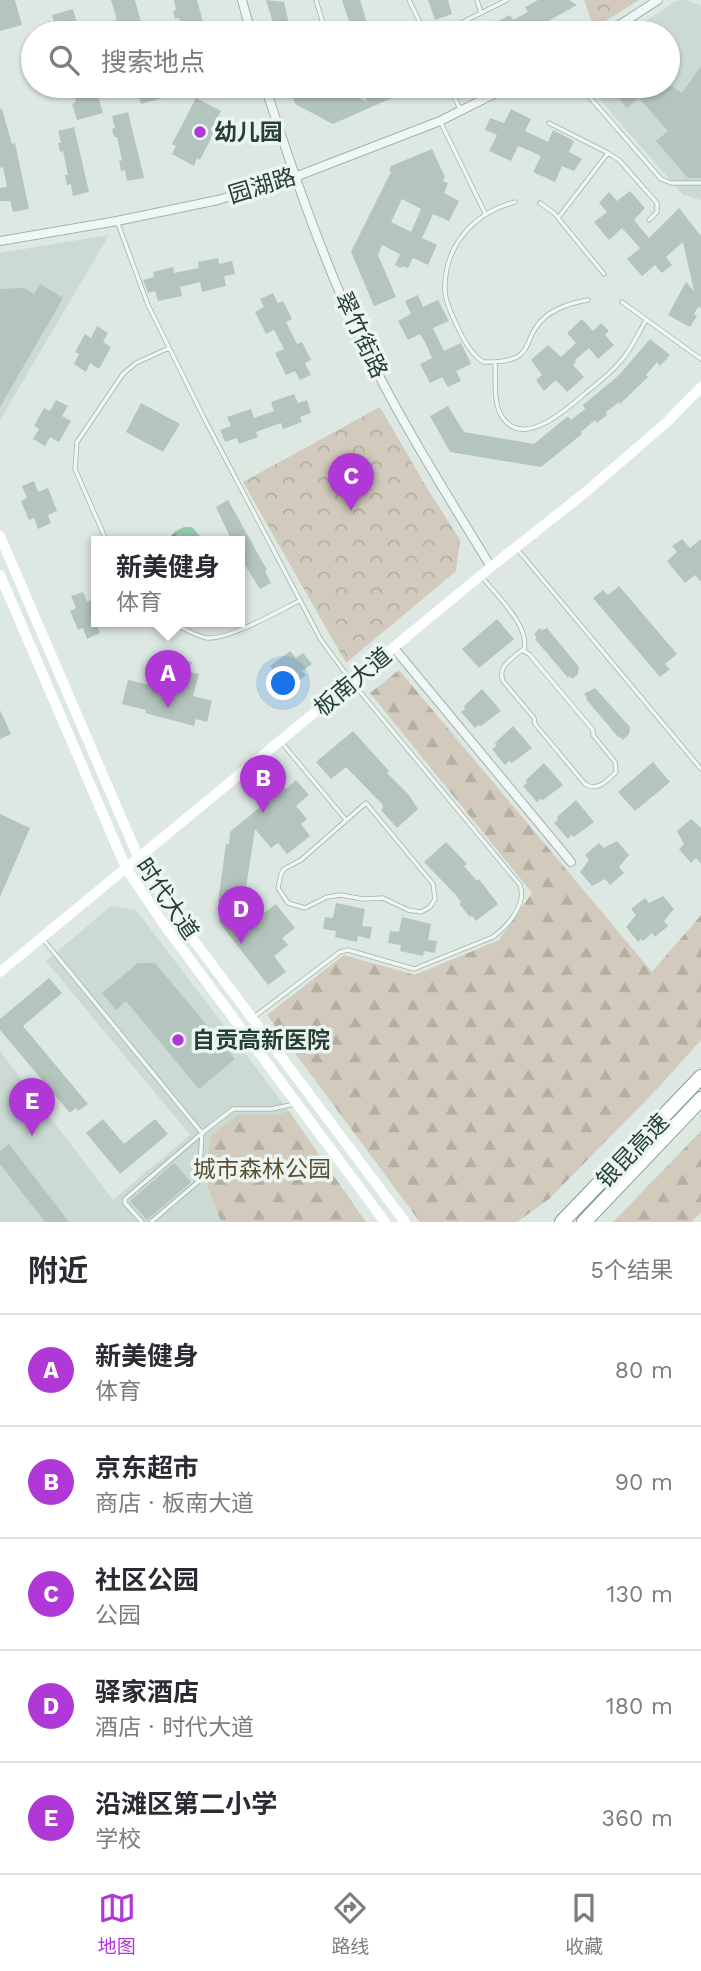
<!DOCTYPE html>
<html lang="zh">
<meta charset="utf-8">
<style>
:root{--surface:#fff;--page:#f2f2f3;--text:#2b2b33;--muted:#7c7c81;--line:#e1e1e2;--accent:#b038d7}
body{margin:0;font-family:"Work Sans","Noto Sans SC",sans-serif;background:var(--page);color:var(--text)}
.you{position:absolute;left:284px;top:684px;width:24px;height:24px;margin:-18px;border:5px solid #fff;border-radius:50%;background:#1a73e8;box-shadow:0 0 0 10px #1a73e833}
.badge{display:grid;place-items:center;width:46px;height:46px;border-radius:50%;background:var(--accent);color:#fff;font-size:23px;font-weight:700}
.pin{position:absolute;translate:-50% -58px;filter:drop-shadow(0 2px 4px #0008)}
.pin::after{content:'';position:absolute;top:37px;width:24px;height:21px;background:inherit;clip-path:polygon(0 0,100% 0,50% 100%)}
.popup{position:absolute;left:91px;top:536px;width:154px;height:91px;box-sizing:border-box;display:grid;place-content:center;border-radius:0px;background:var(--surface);filter:drop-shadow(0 2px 5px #0005);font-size:23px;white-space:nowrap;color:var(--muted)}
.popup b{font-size:26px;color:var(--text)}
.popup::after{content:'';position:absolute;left:50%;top:100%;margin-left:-14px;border:14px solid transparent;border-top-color:var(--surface)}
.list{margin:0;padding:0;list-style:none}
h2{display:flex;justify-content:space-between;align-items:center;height:91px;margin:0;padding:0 28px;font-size:30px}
h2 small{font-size:23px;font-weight:400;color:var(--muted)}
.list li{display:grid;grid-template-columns:46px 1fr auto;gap:21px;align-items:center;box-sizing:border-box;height:112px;padding:0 28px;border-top:2px solid var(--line)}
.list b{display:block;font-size:26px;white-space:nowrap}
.list p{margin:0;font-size:23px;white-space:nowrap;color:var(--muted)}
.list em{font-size:23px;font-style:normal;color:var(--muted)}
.icon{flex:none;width:38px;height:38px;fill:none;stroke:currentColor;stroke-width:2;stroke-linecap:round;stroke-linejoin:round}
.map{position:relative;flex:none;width:701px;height:1222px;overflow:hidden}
.search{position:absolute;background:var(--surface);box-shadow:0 2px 5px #0004;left:21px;right:21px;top:21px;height:77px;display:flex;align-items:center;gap:18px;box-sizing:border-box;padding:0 24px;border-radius:38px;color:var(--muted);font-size:26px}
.sheet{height:651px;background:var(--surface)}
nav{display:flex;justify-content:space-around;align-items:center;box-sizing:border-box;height:98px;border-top:2px solid var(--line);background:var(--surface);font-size:19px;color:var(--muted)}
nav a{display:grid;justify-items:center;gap:4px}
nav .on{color:var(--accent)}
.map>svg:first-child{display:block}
.built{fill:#cbdad2}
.forest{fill:url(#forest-firs)}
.park{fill:url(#park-crowns)}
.water{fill:url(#water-ripples)}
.building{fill:#b4c5bd;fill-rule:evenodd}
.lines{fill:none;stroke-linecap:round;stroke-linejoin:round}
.service-casing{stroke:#a2b2ab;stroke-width:5}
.minor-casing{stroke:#a2b2ab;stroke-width:10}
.motorway-casing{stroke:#839f92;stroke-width:16}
.service{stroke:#f0f6f3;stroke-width:3.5}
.minor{stroke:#f0f6f3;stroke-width:8}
.secondary{stroke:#fff;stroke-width:10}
.motorway{stroke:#fff;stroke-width:14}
.poi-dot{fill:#b038d7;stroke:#ecf5f1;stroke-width:2.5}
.labels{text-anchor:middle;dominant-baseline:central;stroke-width:7;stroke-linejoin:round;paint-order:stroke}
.poi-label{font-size:23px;font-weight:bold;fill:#253f34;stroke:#ecf5f1;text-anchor:start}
.street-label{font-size:23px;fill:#253f34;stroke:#ecf5f1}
.park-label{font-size:23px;fill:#5c5032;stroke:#ecf5f1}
</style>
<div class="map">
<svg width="701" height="1222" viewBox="0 0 701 1222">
<defs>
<pattern id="forest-firs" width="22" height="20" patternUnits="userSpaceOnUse" patternTransform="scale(1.75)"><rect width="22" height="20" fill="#d2cbbd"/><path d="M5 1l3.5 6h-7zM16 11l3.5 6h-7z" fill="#b4afa3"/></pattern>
<pattern id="park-crowns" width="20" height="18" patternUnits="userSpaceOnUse" patternTransform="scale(1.75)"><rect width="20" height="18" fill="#d2cbbd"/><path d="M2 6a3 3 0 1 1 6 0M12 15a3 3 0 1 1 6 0" fill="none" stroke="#b4afa3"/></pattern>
<pattern id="water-ripples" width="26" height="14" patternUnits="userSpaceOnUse" patternTransform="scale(1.75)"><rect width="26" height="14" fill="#95cbac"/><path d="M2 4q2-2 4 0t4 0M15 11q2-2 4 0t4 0" fill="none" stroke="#79a68d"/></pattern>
</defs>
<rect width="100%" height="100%" fill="#dde8e3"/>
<!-- built -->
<path class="built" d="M687 0 701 6V200L683 195 588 86H668V33H627L676 1Z
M109 235 0 420V253Z
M111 906 136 910 289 1111 274 1115H237L204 1177 221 1222H0V1051L113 1200 190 1135 46 961Z"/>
<!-- forest -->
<path class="forest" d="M399 670 652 972 701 915V1040L656 1090 549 1199 517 1222H420L267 1015 344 955 415 975 499 940 532 893 370 693Z
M289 1111 356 1208 366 1222H221L204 1177 211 1136 237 1115H274Z
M701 1131V1213L691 1222H613Z"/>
<!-- park -->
<path class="park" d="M584 0H639L594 28Z
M380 407 424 483 460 540 456 571 346 663 243 482Z"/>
<!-- water -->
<path class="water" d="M184 527H192L205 542H167L174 532Z"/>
<!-- building -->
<path class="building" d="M0 0H15L22 25 0 31Z
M111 0H135L144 33H121L119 27 115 28 113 21 117 20Z
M174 0H197L206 33H183L179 18 175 19 173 11 176 10Z
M266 0 284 2 291 33H276Z
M342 0H360L370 33H353Z
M428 0H448L452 14 435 20Z
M538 0H569L577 5 527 33H476L510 15 513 20 528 12 525 7Z
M73 9 80 33H57L52 15Z
M668 50 681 59 668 78Z
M701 66V178H688L656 141 668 131 639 98 627 108 608 86H671L682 93Z
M72 86H95L103 113 77 120 72 104 76 102Z
M136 86H159L162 98 141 104Z
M193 86H222V88L196 95Z
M290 86H336L367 102 360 86H419L333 124 295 104Z
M196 98 221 111 218 117 221 118 200 160 197 158 194 166 172 154 176 146 172 144Z
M0 109H2L12 144 15 143 29 209 13 212 10 201H0V188L7 187 3 167 0 168Z
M511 109 531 119 525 131 548 142 553 130 574 141 569 152 582 159 574 171 562 166 555 182 533 172 541 156 530 151 518 146 511 161 489 151 497 135 485 130 490 118 504 123Z
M128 112 144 178 127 181 125 170 121 171 119 161 122 160 117 137H114L112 129 115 128 112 116Z
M74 127 89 192 73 196 71 184 67 185 65 175H68L63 151 60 152 58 143H61L58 131Z
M432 149 445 177 443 181 448 183 444 193 459 201 449 221 433 214 422 238 437 245 428 265 413 258 408 268 402 266 401 268 395 265 400 254 382 245 378 255 396 297 374 306 351 252 391 172 389 171 391 166ZM402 199 421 209 411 232 391 222Z
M630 191 645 208 634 220 649 238 679 208 701 236V308L698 307 694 314 697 316 690 327 668 315 686 282 694 291 683 242 666 257 672 265 662 273 655 265 642 276 627 259 640 248 633 240 622 228 609 240 594 222 607 212 599 203 609 192 617 201Z
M218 258 219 264 232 261 235 274 224 276 226 286 202 292 200 282 180 287 182 296 158 301 155 291 148 293 143 280 154 277 153 272 173 267 174 273 199 268 198 262Z
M40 284 63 298 0 407V289L24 288 34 294Z
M273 293 278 303 283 301 292 319 286 322 297 344 302 342 311 360 305 363 311 375 300 380 295 371 286 375 275 353 284 349 274 330 266 334 255 312 264 307 260 299Z
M418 295 423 307 438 300 449 321 433 328 444 351 461 343 471 364 456 371 461 381 448 387 442 377 430 383 420 364 432 358 425 342 420 334 408 340 398 321 411 314 405 301Z
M582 319 593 331 601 323 609 331 605 335 614 345 598 359 589 348 575 360 576 362 573 365 584 377 567 392 556 380 544 391 536 380 542 375 531 360 548 345 561 357 576 343 567 333Z
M97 326 108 333 103 342 111 347 99 369 90 363 86 372 74 364 79 354 75 352 85 334 91 338Z
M650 339 670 355 660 366 657 362 646 375 648 377 620 404 619 402 606 412 607 415 597 423 595 420 581 432 582 434 541 467 450 452 430 416 448 406 464 432 534 444 568 416 571 420 585 409 583 405 619 375Z
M294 394 298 403 307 400 311 413 300 417 302 422 283 429 281 423 256 432 258 437 239 444 237 438 225 442 220 430 231 426 227 417 251 409 254 418 274 411 271 402Z
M56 400 68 406 62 416 71 421 59 442 50 437 45 446 33 439 39 429 34 426 44 408 50 411Z
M141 403 180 424 163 452 126 432Z
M34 481 38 492 48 488 57 511 48 515 51 523 38 529 34 518 29 520 21 501 27 498 22 486Z
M228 500 267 570 265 571 271 583 260 589 243 562 240 542H235L232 536 230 537 216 507Z
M682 539 690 548 701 539V582L695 575 685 583 667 561 677 552 672 546Z
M619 586 677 654 665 664 670 669 660 677 593 598 603 590 608 595Z
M83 592 87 602 96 598V624L100 633 87 639 83 628 78 630 70 611 76 608 71 596Z
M497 619 514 639 479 668 462 649Z
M540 628 542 630 547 628 579 667 578 674 572 679 570 676 568 678 535 639 537 637 534 634Z
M290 651 296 658 303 653 312 664 302 671 306 675 290 688 286 683 275 690 268 680 276 674 270 666Z
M168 656 192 662 189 672 199 674 193 696 212 701 207 722 196 719 194 726 145 713 146 710 122 704 128 680 150 685 155 663 165 666Z
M595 688 630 727 629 734 623 740 620 737 619 738 586 699 587 698 584 694Z
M482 689 501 711 481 726 478 725 475 728 461 712 465 709 464 706Z
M0 710 11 734 0 739Z
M513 726 532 748 512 763 509 761 505 765 492 749 496 746 495 743Z
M353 731 389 771 387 773 409 795 418 809 397 828 381 810 383 808 382 804 346 767 331 779 316 762Z
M653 762 670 782 635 811 618 792Z
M544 763 563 785 543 800 540 799 537 802 523 786 527 783 526 780Z
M296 780 309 795 296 806 307 819 301 824 310 836 287 854 278 843 271 848 255 829 241 920 258 906 264 913 276 904 295 928 282 938 288 945 274 956 286 972 268 985 219 922 221 903 218 902 226 844H229L230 832 284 787 286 789Z
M576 800 594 822 574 837 571 835 568 839 554 823 558 820 557 817Z
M0 814 30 828 0 897Z
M691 819 701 828V864L696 858 691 863 679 849 684 844 677 831Z
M617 841 629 855 619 867 624 873 610 885 605 879 592 886 580 872 589 860 585 855 599 843 604 848Z
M446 842 467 864 464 866 477 881 479 879 498 904 476 921 472 916 470 917 459 904 461 902 455 894 424 862Z
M663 896 674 909 664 921 668 926 655 937 652 933 643 941 641 939 638 942 626 927 636 915 631 909 645 898 649 903Z
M336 903 365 909 362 926 372 927 370 939 358 936 357 942 335 937 336 931 323 929 325 917 333 918Z
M402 917 431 924 428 940 437 941 435 953 424 951 423 956 400 951 401 945 388 943 390 931 399 932Z
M138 963H155L235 1059 199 1089 126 1001 116 1010 102 993Z
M49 978 62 993 23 1026 88 1104 78 1111 76 1108 70 1113 0 1030V1019Z
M103 1119 124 1144 155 1119 168 1134 120 1174 86 1133Z
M9 1144 69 1222H45L0 1164V1151Z
M174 1163 191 1182 147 1220 130 1201Z"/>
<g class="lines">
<!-- service casing -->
<g class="service-casing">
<path id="service" d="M316 0 326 33
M409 0 425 33
M477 0 481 13
M441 33 507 0
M449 86 460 109
M580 86 661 179 671 183H701
M440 121 485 213
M549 123 608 153 558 218
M608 153 619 160 657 203V212L649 220
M515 202C473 213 443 247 445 292 446 305 453 317 458 328 464 341 471 354 483 362 494 362 507 362 517 357 528 351 528 339 535 329 545 311 569 303 588 300
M540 203 554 213 604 274
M117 221 148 305 205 420 321 640 352 682 520 885C527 904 508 926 493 937L414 969 348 950 340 952 254 1017
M622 302 701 359
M495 362C496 378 493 401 501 415 522 452 569 407 588 391 599 382 611 373 620 362 631 350 638 334 646 320
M107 542 75 469 77 442 123 374 136 363 169 348
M518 550 701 769
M482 577C496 595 530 626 524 649
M171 622C181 627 195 636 207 638 228 640 279 611 299 601
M522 650 529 654 593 730V735L615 762 616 772C607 781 597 792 585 784L535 724 534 718 503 681C497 666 512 659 522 650Z
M282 743 346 820
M366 803 433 884 435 899 430 907 421 912 408 910 383 898 363 899 341 895 327 897 305 908 288 903 278 888 281 874 284 869 301 860Z
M42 938 202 1133 125 1199V1203L142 1222
M151 1222 199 1181 202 1133 233 1109H271L295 1104"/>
</g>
<!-- minor casing -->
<g class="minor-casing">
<path id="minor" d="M242 0 251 33
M607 33 658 0
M265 86C293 172 322 258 361 340 399 419 446 493 491 567
M0 241 117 221 218 200 295 177 440 121 510 86
M394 648 571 862"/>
</g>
<!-- motorway casing -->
<g class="motorway-casing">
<path id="motorway" d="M562 1222 701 1077
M584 1222 701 1099"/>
</g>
<!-- service -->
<use href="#service" class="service"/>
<!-- minor -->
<use href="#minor" class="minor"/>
<!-- secondary -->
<path class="secondary" d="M0 536 139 859 177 918 405 1222
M0 575 126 868 165 926 385 1222
M0 972 491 567 587 491 667 422 701 387"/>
<!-- motorway -->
<use href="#motorway" class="motorway"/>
</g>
<!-- markers -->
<g class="poi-dot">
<circle cx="200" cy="132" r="7"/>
<circle cx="178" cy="1040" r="7"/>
</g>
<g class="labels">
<!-- poi labels -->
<g class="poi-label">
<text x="214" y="132">幼儿园</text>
<text x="192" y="1040">自贡高新医院</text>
</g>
<!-- street labels -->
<g class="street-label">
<text transform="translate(262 186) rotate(-17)">园湖路</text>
<text transform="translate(361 335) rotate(65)">翠竹街路</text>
<text transform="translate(353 682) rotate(-40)">板南大道</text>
<text transform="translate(167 899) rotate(56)">时代大道</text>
<text transform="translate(633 1151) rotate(-46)">银昆高速</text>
</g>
<!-- park labels -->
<g class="park-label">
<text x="262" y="1169">城市森林公园</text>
</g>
</g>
</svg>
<div class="you"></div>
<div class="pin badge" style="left:168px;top:708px">A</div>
<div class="popup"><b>新美健身</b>体育</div>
<div class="pin badge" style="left:263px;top:813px">B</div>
<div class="pin badge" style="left:351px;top:511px">C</div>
<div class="pin badge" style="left:241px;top:944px">D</div>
<div class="pin badge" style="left:32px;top:1136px">E</div>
<div class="search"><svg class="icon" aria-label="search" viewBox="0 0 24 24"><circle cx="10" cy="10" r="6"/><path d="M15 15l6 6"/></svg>搜索地点</div>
</div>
<section class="sheet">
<h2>附近<small>5个结果</small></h2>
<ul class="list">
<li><span class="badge">A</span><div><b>新美健身</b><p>体育</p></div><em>80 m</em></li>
<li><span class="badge">B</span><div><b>京东超市</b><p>商店 · 板南大道</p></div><em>90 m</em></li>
<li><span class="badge">C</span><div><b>社区公园</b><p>公园</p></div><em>130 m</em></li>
<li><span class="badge">D</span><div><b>驿家酒店</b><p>酒店 · 时代大道</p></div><em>180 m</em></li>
<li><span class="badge">E</span><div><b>沿滩区第二小学</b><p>学校</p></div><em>360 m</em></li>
</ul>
</section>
<nav>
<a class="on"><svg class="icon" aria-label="map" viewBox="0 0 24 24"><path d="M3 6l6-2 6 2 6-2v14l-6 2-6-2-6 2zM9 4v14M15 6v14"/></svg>地图</a>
<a><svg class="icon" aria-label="directions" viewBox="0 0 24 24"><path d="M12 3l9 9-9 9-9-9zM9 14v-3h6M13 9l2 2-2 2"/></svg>路线</a>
<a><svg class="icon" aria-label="saved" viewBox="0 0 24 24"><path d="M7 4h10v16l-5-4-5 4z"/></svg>收藏</a>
</nav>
